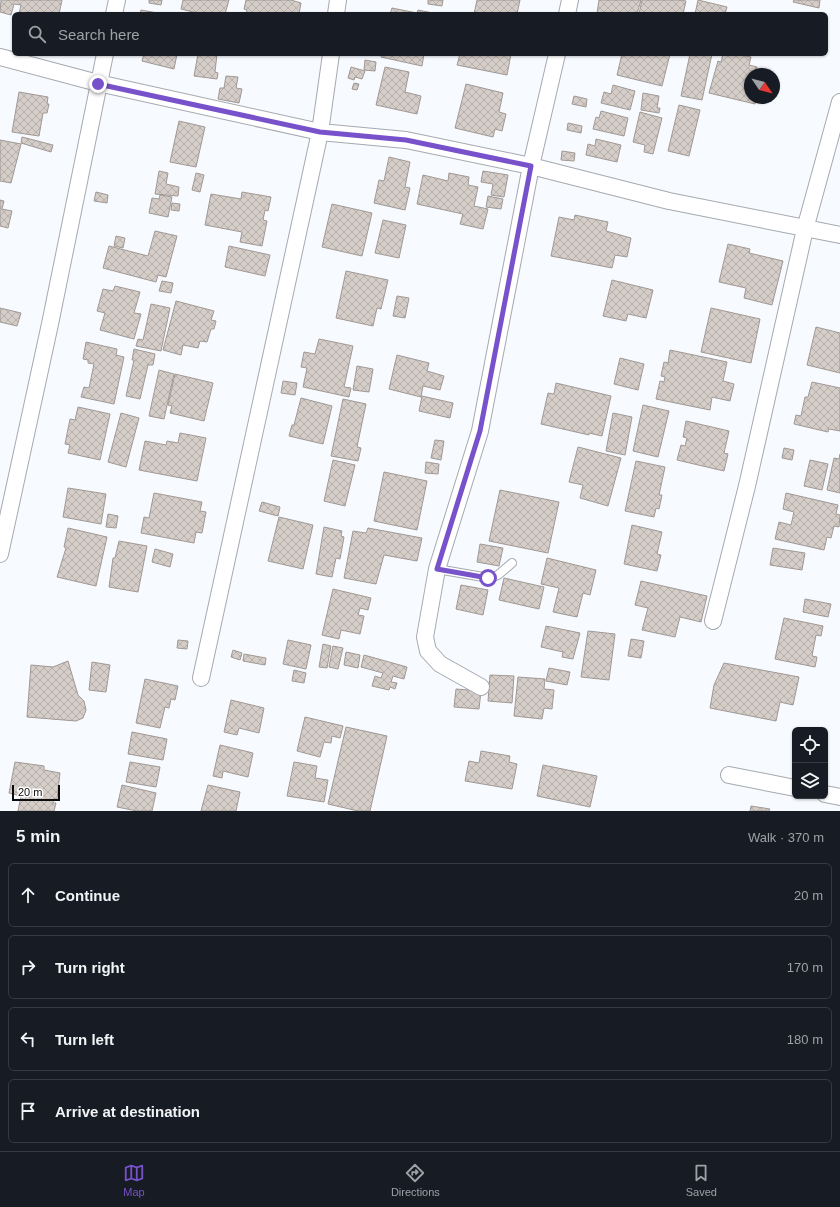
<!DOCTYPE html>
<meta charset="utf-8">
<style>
:root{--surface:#171b24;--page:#20242c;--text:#f1f3f6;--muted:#9ea1a6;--line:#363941;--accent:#7852cb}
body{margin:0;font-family:Helvetica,sans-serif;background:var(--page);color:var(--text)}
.controls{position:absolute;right:12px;bottom:12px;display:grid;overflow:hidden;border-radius:6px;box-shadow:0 1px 3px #0004}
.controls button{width:36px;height:36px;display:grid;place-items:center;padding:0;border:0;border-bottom:1px solid var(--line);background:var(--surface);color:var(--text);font:20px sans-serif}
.compass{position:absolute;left:744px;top:68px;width:36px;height:36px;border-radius:50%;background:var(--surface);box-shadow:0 1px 3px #0004;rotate:125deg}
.scale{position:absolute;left:12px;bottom:10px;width:48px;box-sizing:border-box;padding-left:4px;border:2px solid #0b0c0e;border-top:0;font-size:11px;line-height:14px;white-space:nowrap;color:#0b0c0e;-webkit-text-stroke:3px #fff;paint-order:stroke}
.stop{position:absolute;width:12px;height:12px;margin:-9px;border:3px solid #7852cb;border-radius:50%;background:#fff}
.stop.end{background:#7852cb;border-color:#fff;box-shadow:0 1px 4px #0008}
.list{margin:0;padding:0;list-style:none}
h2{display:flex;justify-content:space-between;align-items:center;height:52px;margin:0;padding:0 16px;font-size:17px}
h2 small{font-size:13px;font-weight:400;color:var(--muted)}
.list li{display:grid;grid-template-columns:26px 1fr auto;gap:12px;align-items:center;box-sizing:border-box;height:64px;margin:0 8px 8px;padding:0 8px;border:1px solid var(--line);border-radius:6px}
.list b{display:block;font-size:15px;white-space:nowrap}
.list em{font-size:13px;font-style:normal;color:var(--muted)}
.icon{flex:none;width:22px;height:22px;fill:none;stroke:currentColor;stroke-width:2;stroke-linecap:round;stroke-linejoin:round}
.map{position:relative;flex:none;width:840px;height:811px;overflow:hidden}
.search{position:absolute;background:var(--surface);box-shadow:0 1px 3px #0004;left:12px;right:12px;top:12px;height:44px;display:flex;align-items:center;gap:10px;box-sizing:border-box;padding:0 14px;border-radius:6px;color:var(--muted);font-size:15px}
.sheet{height:340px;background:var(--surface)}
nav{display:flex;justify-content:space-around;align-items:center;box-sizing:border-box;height:56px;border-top:1px solid var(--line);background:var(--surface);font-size:11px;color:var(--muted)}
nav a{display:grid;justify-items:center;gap:2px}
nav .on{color:var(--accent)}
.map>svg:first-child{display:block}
.building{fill:url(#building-cross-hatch);stroke:#a09894}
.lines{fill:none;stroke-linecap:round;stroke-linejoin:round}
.service-casing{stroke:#a5aab1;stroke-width:10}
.minor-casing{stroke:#a5aab1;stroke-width:18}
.service{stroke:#fff;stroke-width:8}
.minor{stroke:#fff;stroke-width:16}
.route{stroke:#7852cb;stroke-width:5}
</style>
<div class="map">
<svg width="840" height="811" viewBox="0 0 840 811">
<defs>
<pattern id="building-cross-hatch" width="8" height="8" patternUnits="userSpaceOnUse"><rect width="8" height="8" fill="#d5cdc8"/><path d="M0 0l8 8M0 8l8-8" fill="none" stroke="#b6afab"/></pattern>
</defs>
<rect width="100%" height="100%" fill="#f7faff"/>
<!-- building -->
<path class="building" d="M1 0H62L59 14H19L21 5 14 4 11 15 0 12Z
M149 0H162L161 5 149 3Z
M183 0H229L225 14H201L181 9Z
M246 0H291L301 3 299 14H246L247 10 244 9Z
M428 0H443L442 6 428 4Z
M477 0H520L517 14H474Z
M599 0H641L637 14 597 13Z
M642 0H681L686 1 683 14H639Z
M698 0 727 7 725 14H695Z
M794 0H820L819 8 793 2Z
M392 8 417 13 418 10 438 14H390Z
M141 10 163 14H140Z
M144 54H177L174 69 142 61Z
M198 54H217L215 72 218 73 217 79 194 76Z
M382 54H424L422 66 381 57Z
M460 54H511L507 75 457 65Z
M622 54H670L662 86 617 75Z
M690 54H712L702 100 681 96Z
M723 54H737L751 57 749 65 757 67 756 74H750V98H757L755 104 709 93 718 61 721 62Z
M365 60 376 62 375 71 364 70Z
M351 67 365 71 362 79 355 77 354 80 348 78Z
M385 67 409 72 405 92 421 96 417 114 376 105Z
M226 76 238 77 236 88 242 89 239 103 218 99 220 88H224Z
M354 83 359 84 357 90 352 89Z
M466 84 503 93 499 112 506 114 502 131 495 129 493 137 455 128Z
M613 85 635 91 630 110 601 103 604 92 611 94Z
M19 92 48 97 47 104H49L47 113H43L39 136 12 132Z
M643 93 659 96 657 108H660L659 113 641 110Z
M574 96 587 99 586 107 572 104Z
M679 105 700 110 689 156 668 151Z
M601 111 628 118 624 136 593 129 596 117 599 118Z
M640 112 662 118 653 154 644 152 645 145 633 142Z
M179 121 205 127 196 167 170 162Z
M568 123 582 126 581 133 567 130Z
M22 137 53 145 51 152 21 143Z
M596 139 621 145 617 162 586 155 588 144 595 146Z
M0 140 21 144 11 183 0 181Z
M562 151 575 153 574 161 561 160Z
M389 157 410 162 405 187 410 188 405 210 374 203 379 180 384 181Z
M159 171 168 173 166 184 179 187 178 196 155 194Z
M483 171 508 175 504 197 491 195 493 184 481 182Z
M196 173 204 175 200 192 192 190Z
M449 173 469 177 468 185 478 187 474 206 488 209 483 229 460 224 463 214 417 204 423 175 448 181Z
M96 192 108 195 107 203 94 201Z
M242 192 271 197 268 211 265 210 263 220 267 221 262 246 240 242 242 232 205 225 211 194 241 199Z
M160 195 172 197 168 217 149 213 152 198 159 199Z
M488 196 503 199 501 209 486 207Z
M0 200 4 201 2 209 12 211 8 228 0 226Z
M172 203 180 204 179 211 171 210Z
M332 204 372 213 362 256 322 247Z
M575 215 608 222 606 231 631 238 627 257 615 255 612 268 551 256 559 217 574 220Z
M383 220 406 225 399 258 375 253Z
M155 231 177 236 166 277 158 275 156 282 103 268 109 246 148 256Z
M116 236 125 238 123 248 114 246Z
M728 244 750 249 749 253 783 261 772 305 744 298 746 288 719 282Z
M229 246 270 255 265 276 225 267Z
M346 271 388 280 381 309 377 308 373 326 336 318Z
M612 280 653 290 646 318 628 314 626 321 603 316Z
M162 281 173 283 171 293 159 291Z
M115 286 140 292 134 313 141 314 134 339 100 330 105 313 97 311 103 289 113 291Z
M397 296 409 298 405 318 393 316Z
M176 301 214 311 211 320 216 321 214 329H211L207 342 200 341 198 348 183 345 181 355 163 350Z
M151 304 170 308 161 351 136 346 138 339 143 340Z
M0 308 21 313 17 326 0 322Z
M711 308 760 319 751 363 701 352Z
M816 327 840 333V373L807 365Z
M319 339 353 346 344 387 351 388 349 397 303 387 307 368 301 367 304 352 315 354Z
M86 342 117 349 116 355 124 357 114 404 81 397 84 387 89 388 94 364 88 363V360L83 359Z
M134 349 155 354 153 365H148L140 399 126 396 134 360H132Z
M670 350 727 362 723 381 734 384 730 401 712 397 710 410 656 399 660 381 664 382 665 377 661 376 664 362 668 363Z
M397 355 429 363 427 371 444 376 440 390 423 386 421 397 389 389Z
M620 358 644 364 638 390 614 384Z
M357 366 373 369 369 392 353 390Z
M159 370 174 374 164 419 149 416Z
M175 374 213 383 204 421 170 413 172 406 168 405Z
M283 381 297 383 295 395 281 393Z
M812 382 840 388V431L829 429 828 432 794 424 796 415 801 416 805 397H808Z
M556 383 611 396 602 436 589 433V435L541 424 548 393 554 394Z
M422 396 453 403 450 418 419 411Z
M301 398 332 406 323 444 289 436 292 425H294Z
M343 399 366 404 357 447 361 448 358 461 331 456Z
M643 405 669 411 658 457 633 451Z
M78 407 110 414 100 460 68 453 70 445 65 444 70 419 75 420Z
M121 413 139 418 126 467 108 462Z
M613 413 632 417 625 455 606 451Z
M686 421 729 431 724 453 728 454 724 471 677 460 681 445 685 446 687 438 683 437Z
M180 433 206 438 197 481 139 470 145 441 166 445 167 441 178 443Z
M435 440 444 441 441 460 431 458Z
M578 447 621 458 608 506 580 498 583 485 569 482Z
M784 448 794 450 792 460 782 458Z
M840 454V493L827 490 834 458 839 459Z
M333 460 355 465 345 506 324 501Z
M810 460 828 464 822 490 804 486Z
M636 461 665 467 659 495H662L659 509 656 508 654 517 625 511Z
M426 462 439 464 438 474 425 473Z
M384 472 427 481 417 530 374 521Z
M68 488 106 494 101 524 63 517Z
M500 490 559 502 548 553 489 541Z
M154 493 202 502 200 511 206 512 202 533 196 532 194 543 141 533 144 517 149 518Z
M786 493 838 505 836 514 840 515 839 527 834 526 831 538 827 537 824 550 775 539 779 522 791 525 794 512 783 509Z
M262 502 280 507 278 516 259 511Z
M108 514 118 516 116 528 106 527Z
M279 517 313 525 303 569 268 561Z
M632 525 662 532 657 554 661 555 657 571 624 564Z
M324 527 342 531 341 536 344 537 340 559 336 558 332 577 316 574Z
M68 528 107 537 96 586 57 577 66 548 64 547Z
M368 528 422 538 417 561 384 555 376 584 344 578 353 531 366 533Z
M119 541 147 546 138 592 109 587 113 558H115Z
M480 544 503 548 499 566 477 562Z
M773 548 805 553 802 570 770 565Z
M155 549 173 554 170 567 152 562Z
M547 558 596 570 590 595 583 593 577 617 553 612 559 588 541 584Z
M504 578 544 587 539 609 499 600Z
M641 581 707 596 701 622 680 617 675 637 642 630 648 608 635 605Z
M461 585 488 590 483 615 456 609Z
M333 589 371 598 368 610 360 608 358 615 364 616 360 634 341 630 339 639 322 635Z
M805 599 831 604 828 617 803 612Z
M784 618 823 626 821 636 816 635 812 656 817 657 815 667 775 659Z
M546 626 580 633 573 659 562 657 563 652 541 647Z
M588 631 615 634 609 680 581 677Z
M631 639 644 641 641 658 628 656Z
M178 640 188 641 187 649 177 648Z
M288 640 311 645 306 669 283 664Z
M323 644 331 646 327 668 319 667Z
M333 646 343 648 338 669 329 667Z
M233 650 242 653 240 660 231 657Z
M346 652 360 655 358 668 344 665Z
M244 654 266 658 265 665 243 661Z
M364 655 407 667 404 679 393 676 391 682 397 683 395 689 390 687 389 690 372 686 375 676 381 678 383 673 361 667Z
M68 661 78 695 84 701 86 710 83 718 76 721 27 717 31 665 53 667Z
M92 662 110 665 106 692 89 690Z
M724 663 799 677 793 705 780 702 776 721 710 708 714 685Z
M549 668 570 672 567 685 546 681Z
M294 670 306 673 304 683 292 681Z
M490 675 514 676 512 703 488 701Z
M518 677 545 679 544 689 554 690 552 709 544 708 542 719 514 716Z
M145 679 178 686 175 700 171 699 169 708 165 707 160 728 136 723Z
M456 689 481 691 479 709 454 707Z
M231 700 264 708 259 733 239 728 237 735 224 732Z
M305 717 343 726 340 738 332 736 331 743 324 742 320 757 297 751Z
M346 727 387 736 370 811H358L328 804Z
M132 732 167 739 163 760 128 754Z
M220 745 253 753 248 777 223 771 222 778 213 776Z
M481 751 510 756 509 762 517 764 512 789 465 781 469 761 479 763Z
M15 762 44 766V770L60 773 57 799 54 798 53 803H56L54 811H18L21 796 9 793Z
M130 762 160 767 156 787 126 782Z
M294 762 317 766 315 778 328 780 324 802 287 796Z
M543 765 597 776 590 807 537 796Z
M122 785 156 793 152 811H137L117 807Z
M208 785 240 792 236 811H201Z
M751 806 770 809 769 811H750Z"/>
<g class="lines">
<!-- service casing -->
<g class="service-casing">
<path id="service" d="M437 569 489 578 498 575 512 563"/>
</g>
<!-- minor casing -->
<g class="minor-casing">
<path id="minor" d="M114 14 117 0
M336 14 338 0
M567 14 570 0
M0 57 98 83 320 132 406 140 531 166 669 201 840 235
M0 554 50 324 105 54
M713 621 747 486 805 229 840 102
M201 678 320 132 331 54
M481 687 440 664 428 651 425 637 437 569 480 431 531 166 557 54
M729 775 795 788
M825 794 840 797"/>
</g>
<!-- service -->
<use href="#service" class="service"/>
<!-- minor -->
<use href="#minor" class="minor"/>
</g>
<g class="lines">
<!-- route -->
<path class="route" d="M98 84 320 132 406 140 531 166 480 431 437 569 488 578"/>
</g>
</svg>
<div class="controls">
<button><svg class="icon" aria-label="locate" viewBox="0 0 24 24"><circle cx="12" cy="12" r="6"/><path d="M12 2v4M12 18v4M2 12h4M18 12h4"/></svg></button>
<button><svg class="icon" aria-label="layers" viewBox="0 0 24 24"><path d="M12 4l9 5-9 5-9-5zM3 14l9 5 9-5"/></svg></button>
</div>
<svg class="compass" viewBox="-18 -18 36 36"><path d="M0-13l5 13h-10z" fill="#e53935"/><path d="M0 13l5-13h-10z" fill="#9ea1a6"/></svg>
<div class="scale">20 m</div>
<div class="stop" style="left:488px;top:578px"></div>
<div class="stop end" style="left:98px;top:84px"></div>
<div class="search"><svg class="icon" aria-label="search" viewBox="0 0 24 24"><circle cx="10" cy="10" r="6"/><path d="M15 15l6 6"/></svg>Search here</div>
</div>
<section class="sheet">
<h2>5 min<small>Walk · 370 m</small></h2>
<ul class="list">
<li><svg class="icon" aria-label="ahead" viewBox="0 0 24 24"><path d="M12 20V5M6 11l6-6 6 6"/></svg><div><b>Continue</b></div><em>20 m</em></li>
<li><svg class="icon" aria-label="right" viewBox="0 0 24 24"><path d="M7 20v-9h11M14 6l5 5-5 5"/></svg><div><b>Turn right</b></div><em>170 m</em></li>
<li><svg class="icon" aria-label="left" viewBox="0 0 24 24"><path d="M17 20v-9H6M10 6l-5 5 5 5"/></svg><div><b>Turn left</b></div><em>180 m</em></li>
<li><svg class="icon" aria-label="arrive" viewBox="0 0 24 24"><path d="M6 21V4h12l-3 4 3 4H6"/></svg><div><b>Arrive at destination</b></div></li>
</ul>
</section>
<nav>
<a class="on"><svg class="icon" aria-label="map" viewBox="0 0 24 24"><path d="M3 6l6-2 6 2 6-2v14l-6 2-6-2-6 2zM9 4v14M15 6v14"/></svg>Map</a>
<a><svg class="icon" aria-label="directions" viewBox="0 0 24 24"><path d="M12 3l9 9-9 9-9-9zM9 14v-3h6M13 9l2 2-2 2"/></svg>Directions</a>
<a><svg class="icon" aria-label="saved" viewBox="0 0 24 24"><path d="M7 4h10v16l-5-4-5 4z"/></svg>Saved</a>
</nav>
